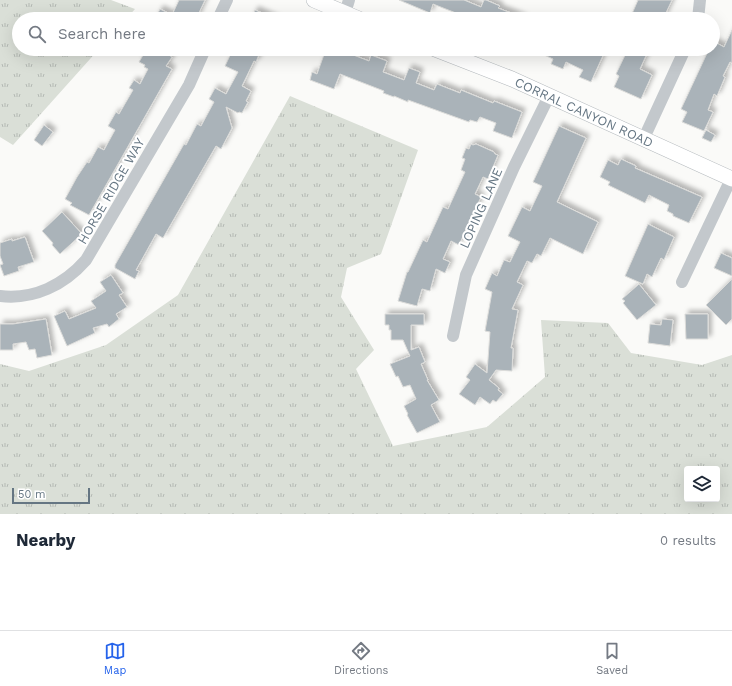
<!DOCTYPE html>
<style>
:root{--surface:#fff;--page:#f2f2f3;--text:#1f2937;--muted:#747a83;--line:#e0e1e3;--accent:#2563eb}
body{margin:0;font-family:"Work Sans",sans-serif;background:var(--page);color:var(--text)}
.controls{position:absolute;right:12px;bottom:12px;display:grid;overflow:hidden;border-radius:4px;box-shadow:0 4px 16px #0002}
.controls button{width:36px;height:36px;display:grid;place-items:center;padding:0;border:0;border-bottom:1px solid var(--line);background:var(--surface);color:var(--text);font:20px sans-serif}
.scale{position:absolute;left:12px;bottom:10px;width:78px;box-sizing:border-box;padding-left:4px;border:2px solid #657683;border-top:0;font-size:11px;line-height:14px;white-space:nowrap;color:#657683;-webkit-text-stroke:3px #fff;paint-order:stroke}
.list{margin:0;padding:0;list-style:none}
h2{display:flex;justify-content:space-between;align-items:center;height:52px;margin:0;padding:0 16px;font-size:17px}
h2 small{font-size:13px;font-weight:400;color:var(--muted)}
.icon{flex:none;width:22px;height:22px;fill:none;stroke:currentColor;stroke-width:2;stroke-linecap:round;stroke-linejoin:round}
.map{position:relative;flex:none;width:732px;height:514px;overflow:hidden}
.search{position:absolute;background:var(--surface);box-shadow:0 4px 16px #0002;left:12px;right:12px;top:12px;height:44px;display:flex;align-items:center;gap:10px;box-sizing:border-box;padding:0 14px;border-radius:22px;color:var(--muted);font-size:15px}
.sheet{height:116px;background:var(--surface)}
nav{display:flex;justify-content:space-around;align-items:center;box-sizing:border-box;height:56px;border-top:1px solid var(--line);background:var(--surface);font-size:11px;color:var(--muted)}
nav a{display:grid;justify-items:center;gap:2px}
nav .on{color:var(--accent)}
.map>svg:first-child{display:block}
.grass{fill:url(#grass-tufts);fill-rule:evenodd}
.building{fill:#aab3b9;stroke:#dcdcda;filter:url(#shadow)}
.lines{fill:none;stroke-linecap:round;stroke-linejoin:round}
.major-casing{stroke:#b5babe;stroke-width:16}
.minor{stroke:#c3c8cc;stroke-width:12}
.major{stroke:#fff;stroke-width:15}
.labels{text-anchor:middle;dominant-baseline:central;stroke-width:4;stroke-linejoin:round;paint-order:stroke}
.street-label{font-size:13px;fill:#657683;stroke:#fff}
</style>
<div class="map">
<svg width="732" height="514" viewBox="0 0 732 514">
<defs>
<pattern id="grass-tufts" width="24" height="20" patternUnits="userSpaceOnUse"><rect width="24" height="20" fill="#dadfd7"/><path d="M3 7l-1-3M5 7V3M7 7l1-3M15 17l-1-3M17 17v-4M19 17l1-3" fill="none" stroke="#b4b9b4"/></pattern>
<filter id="shadow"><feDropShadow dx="3.5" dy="-3.5" stdDeviation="2" flood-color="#0004"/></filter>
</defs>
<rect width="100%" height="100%" fill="#fafaf8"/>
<!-- grass -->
<path class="grass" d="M0 0H111L135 9 126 19H19V49H99L13 145 0 137Z
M290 96 418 150 381 254 347 268 341 297 374 350 356 369 393 446 487 427 545 377 541 320 608 323 631 353 702 365 732 355V514H0V364L29 371 106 345 178 295ZM687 469H717V499H687Z"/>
<!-- building -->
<path class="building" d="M179 0H205L196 19H161L156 17 160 9 172 15Z
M399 0H464L481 7 484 0H486L500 6 498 8 524 18 454 19 456 13 433 4 430 13Z
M638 0H672L663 19H638L631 16Z
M255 10 276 19H251Z
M732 30V63L730 62 723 76 725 77 717 96 714 94 708 110 713 112 704 131 682 122 687 112 681 109 709 49H713V41L724 47Z
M154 49H159L172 57 166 66 172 69 89 215 70 205 72 203 65 199 77 177 87 162 89 163 98 147 104 150 115 130 108 126 116 112 119 114 133 90 129 88 134 80 140 84 148 69 144 67 145 65 139 62 146 50 152 53Z
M233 49H253L260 52 256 62 254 61 242 86 251 91 246 101 248 102 242 113 239 112 238 113 226 107 232 128 221 149 216 146 163 238 156 234 136 270 139 271 135 279 115 268V265L184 144 186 145 197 124 201 126 214 102 209 99 215 88 226 94 238 72 225 66Z
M326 49H349L348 53 369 61 371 55 387 61 383 72 404 80 409 68 420 72 416 83 434 90 437 84 460 93 461 90 493 103 494 101 522 112 512 138 493 131 496 123 480 117 477 122 470 120 469 122 408 100V102L394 96V97L383 93 384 91 340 74 334 89 310 80 312 72 317 74Z
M531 49H600L605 51 591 82 579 77 583 70 566 62 563 69 551 64 553 59Z
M628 49H649L640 69 652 75 641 99 614 87 619 76 616 74Z
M44 125 53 132 42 146 34 140Z
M559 126 586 138 557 202 598 222 583 254 550 238 541 256 537 254 532 263 527 261 517 282 523 285 512 309 518 310 511 348H513L512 371 496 370 489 380 499 388 498 390 503 394 496 402 493 400 490 404 480 397 475 405 459 394 470 380 466 377 475 364 487 373 490 332 485 331 492 292 485 289 492 273 497 276 504 260 510 262 520 242 508 236 522 207 530 211 542 186 533 182Z
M706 130 715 135 711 142 702 138Z
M471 144 473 145 476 144 494 152 495 154 498 155 488 179 483 177 475 194 481 197 474 212 459 245 451 241 443 259 450 262 445 273 436 269 430 291 422 289 417 306 398 301 407 272H408L423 240 427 242 443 207 448 209 465 172 461 170 465 159 462 158 466 148 469 149Z
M621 159 636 166 635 168 702 197 689 223 673 216V214L667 211 669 205 649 195 645 203 608 185 610 182 600 177 608 160 618 165Z
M62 212 82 234 60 254 52 245 53 243 42 231Z
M648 224 674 237 664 260 661 258 652 277 647 274 643 284 625 276Z
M25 237 34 262 18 267 19 271 4 276 0 265 3 264 0 256V243L12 239V241Z
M721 253 732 258V276L714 268Z
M111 275 123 293 119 295 127 307 116 314 119 319 109 327 107 324 93 328 95 333 67 346 54 316 65 311 69 319 96 308 91 301 106 291 100 282Z
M732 279V319L726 325 706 305Z
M639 284 656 305 637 320 623 303 625 301 622 299Z
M385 314H424V325H411V350L419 347 425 362 421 364 428 380H427L439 400 431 405 440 422 417 433 407 415 408 414 404 406 416 399 410 385 403 387 398 376 396 377 390 364 410 356 403 340H391V330H389V325H385Z
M685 314H708V339H686Z
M46 319 52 355 37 358 35 349 29 350 26 342 13 344V350H0V324H13Z
M662 319 673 320 670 346 648 343 650 324 661 325Z"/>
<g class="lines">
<!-- major casing -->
<g class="major-casing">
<g id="major">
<path d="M314 0 359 19"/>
<path id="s1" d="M435 49 512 79 732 179"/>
</g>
</g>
<!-- minor -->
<path class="minor" d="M345 13 349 0
M218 19 227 0
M698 19 700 0
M644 138 685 49
M682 282 731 179
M0 296C34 300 64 285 86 260L189 85 205 49
M453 336 466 275 514 167 549 96"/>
<!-- major -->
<use href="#major" class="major"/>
</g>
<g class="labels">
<!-- street labels -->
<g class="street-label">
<text stroke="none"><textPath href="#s1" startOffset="162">CORRAL CANYON ROAD</textPath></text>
<text transform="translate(111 191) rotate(-60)">HORSE RIDGE WAY</text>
<text transform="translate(481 208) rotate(-66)">LOPING LANE</text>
</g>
</g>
</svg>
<div class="controls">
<button><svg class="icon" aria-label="layers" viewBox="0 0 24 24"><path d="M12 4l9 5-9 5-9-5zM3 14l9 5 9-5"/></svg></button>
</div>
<div class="scale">50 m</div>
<div class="search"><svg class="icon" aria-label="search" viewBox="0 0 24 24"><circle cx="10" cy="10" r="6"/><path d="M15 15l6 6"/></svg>Search here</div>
</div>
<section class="sheet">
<h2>Nearby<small>0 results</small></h2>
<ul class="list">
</ul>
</section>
<nav>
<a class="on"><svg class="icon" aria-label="map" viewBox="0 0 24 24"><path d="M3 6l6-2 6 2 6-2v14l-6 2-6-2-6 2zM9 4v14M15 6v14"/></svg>Map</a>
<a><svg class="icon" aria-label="directions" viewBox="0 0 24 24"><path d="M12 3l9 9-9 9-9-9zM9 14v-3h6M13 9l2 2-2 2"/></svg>Directions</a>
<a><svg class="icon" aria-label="saved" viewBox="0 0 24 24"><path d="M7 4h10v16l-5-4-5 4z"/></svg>Saved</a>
</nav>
